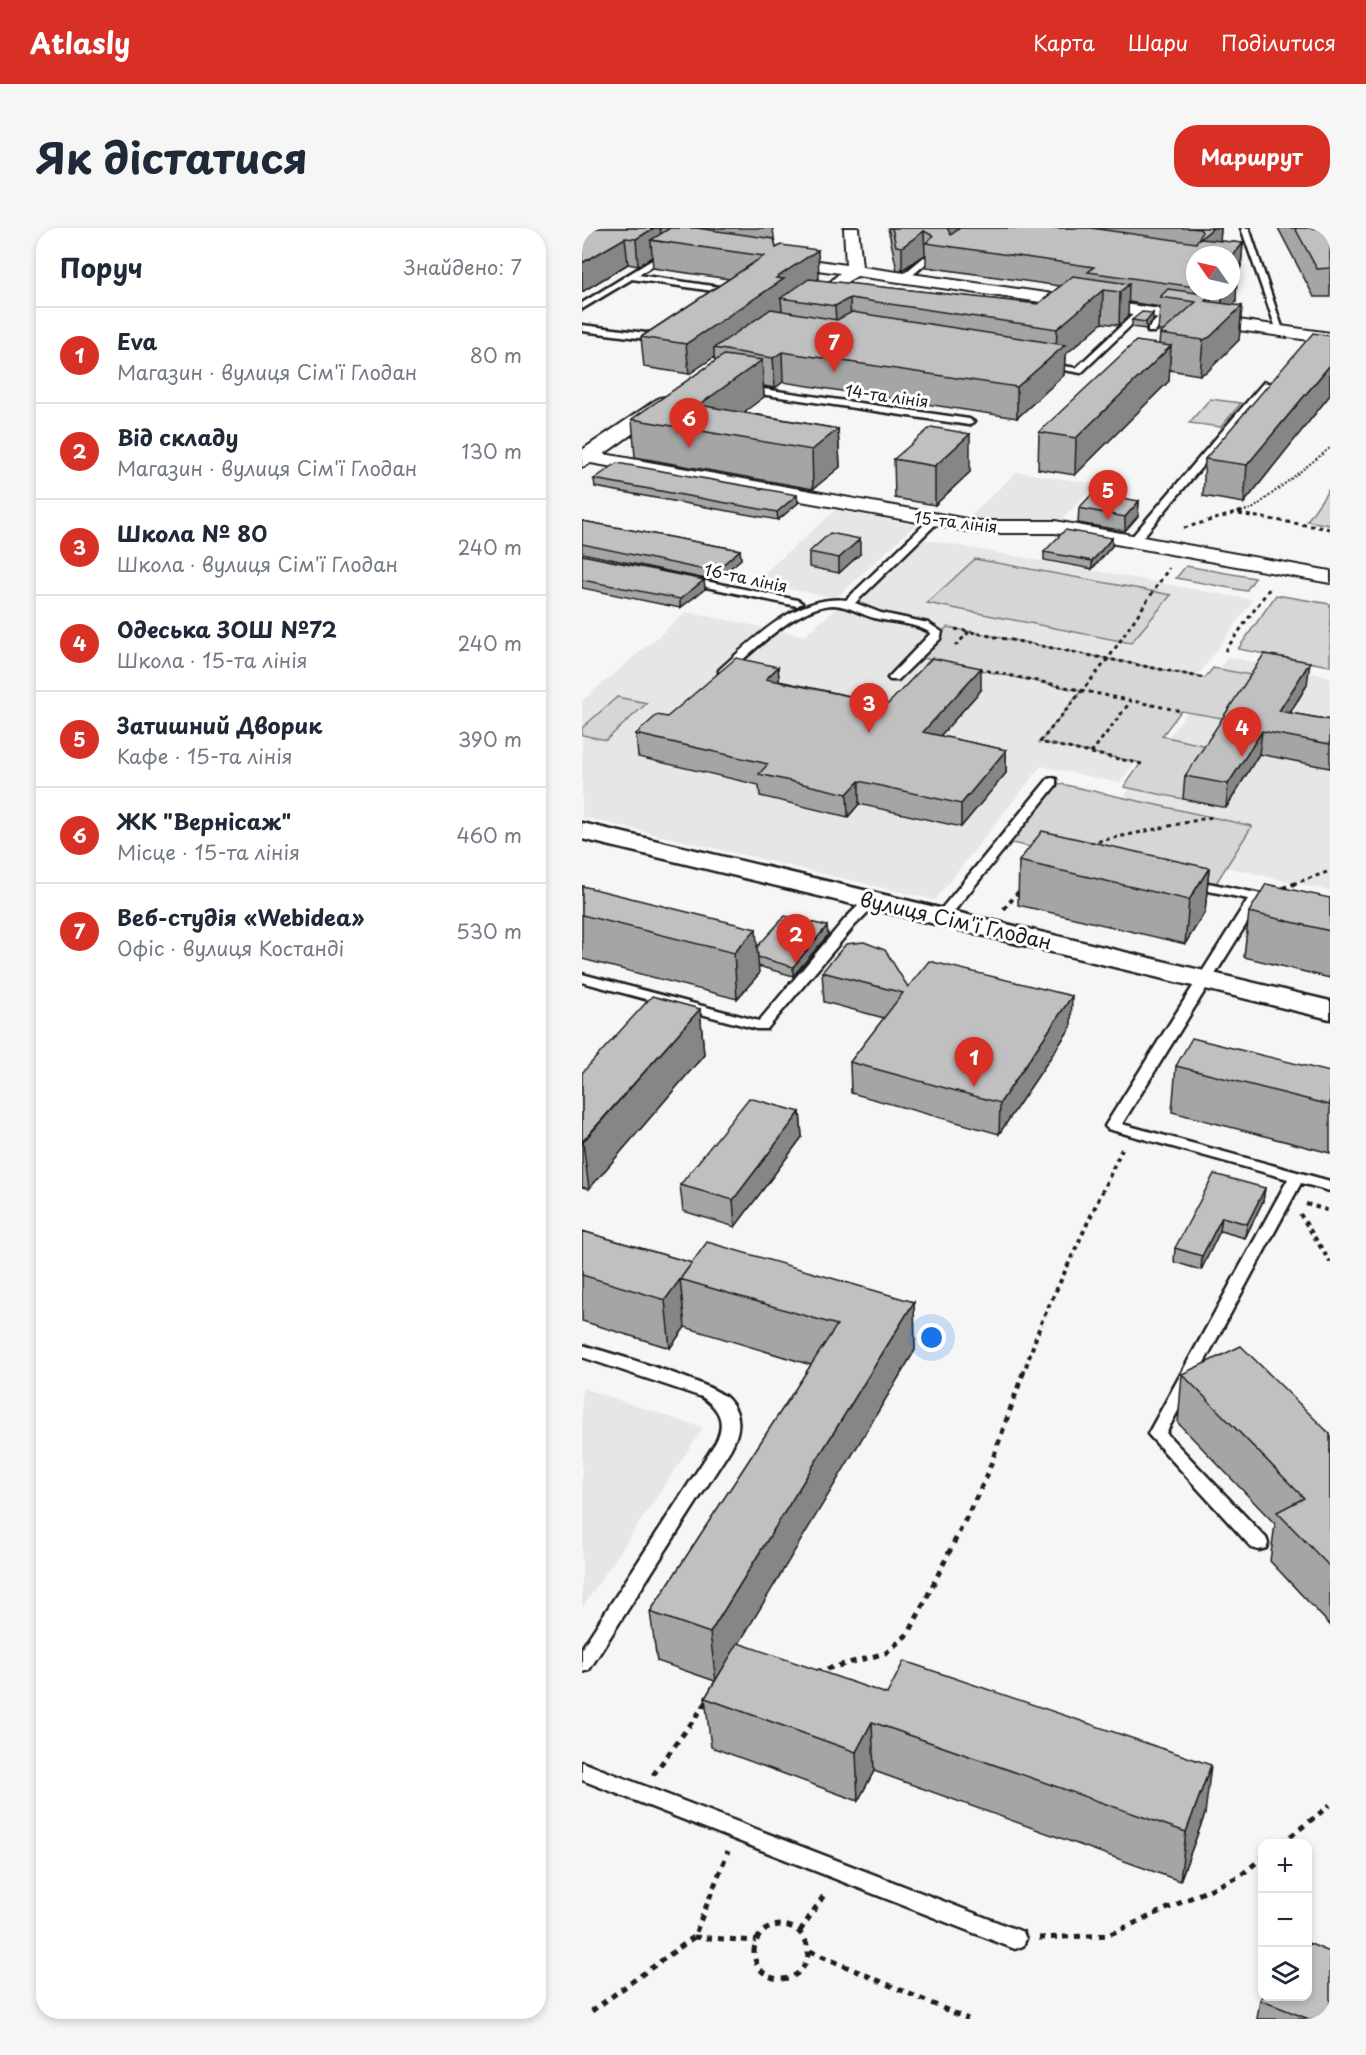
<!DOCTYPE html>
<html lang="uk">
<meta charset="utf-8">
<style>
:root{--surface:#fff;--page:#f6f6f7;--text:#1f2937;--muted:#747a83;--line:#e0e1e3;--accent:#d93025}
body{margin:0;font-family:"Playpen Sans",sans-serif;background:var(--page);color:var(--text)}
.controls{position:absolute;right:18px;bottom:18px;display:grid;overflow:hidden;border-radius:12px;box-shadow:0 3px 9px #0003}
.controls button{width:54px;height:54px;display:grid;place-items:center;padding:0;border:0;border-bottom:2px solid var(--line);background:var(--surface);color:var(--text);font:30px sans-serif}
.compass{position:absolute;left:604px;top:18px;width:54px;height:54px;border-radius:50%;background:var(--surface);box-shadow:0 3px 9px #0003;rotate:304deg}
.you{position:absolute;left:350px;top:1110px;width:21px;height:21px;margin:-15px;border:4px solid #fff;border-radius:50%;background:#1a73e8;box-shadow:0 0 0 9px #1a73e833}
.badge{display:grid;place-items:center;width:39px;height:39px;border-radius:50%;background:var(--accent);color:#fff;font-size:20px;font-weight:700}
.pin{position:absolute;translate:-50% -50px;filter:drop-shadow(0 2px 3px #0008)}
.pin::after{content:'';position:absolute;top:32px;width:21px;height:18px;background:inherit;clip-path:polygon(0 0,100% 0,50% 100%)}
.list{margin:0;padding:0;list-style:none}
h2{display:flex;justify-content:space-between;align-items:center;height:78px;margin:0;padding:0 24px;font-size:26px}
h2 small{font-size:20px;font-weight:400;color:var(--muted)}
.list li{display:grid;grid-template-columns:39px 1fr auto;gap:18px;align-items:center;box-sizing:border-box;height:96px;padding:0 24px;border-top:2px solid var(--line)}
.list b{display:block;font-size:22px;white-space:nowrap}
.list p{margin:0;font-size:20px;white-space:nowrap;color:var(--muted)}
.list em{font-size:20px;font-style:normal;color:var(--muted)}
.icon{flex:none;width:33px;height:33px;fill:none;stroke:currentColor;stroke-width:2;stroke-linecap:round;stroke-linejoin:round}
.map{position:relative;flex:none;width:748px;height:1791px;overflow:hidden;border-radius:24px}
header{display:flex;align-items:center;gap:36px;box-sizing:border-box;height:84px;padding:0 30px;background:var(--accent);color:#fff}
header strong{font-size:28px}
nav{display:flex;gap:33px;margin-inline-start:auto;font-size:21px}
.intro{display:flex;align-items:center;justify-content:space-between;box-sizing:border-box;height:144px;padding:0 36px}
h1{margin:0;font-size:42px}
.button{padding:15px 27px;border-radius:24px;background:var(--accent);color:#fff;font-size:21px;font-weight:700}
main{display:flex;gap:36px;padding:0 36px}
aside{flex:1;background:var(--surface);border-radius:24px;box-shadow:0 3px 9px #0003}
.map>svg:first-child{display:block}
.built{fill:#e6e6e6}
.green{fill:#d6d6d6;stroke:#797979;stroke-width:1.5}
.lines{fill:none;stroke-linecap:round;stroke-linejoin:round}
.lane-casing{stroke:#1c1c1c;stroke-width:5}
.street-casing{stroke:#1c1c1c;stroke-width:4}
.secondary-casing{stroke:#1c1c1c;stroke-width:5}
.path-far3{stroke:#1c1c1c;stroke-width:2;stroke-dasharray:2 2;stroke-linecap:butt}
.path-far2{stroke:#1c1c1c;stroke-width:3;stroke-dasharray:4 4;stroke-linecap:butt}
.path-far1{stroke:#1c1c1c;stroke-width:4;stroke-dasharray:4.5 4.5;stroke-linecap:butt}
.path{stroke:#1c1c1c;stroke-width:5;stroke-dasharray:6 6;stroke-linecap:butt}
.lane{fill:#fff;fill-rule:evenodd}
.street{fill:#fff;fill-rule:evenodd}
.secondary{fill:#fff;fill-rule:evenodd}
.wall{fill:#a5a5a5;stroke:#1c1c1c;stroke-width:1.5;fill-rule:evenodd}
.shaded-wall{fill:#868686;stroke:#1c1c1c;stroke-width:1.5}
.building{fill:#c0c0c0;stroke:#1c1c1c;stroke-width:1.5}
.labels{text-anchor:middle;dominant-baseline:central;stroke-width:6;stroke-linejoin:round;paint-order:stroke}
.far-street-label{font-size:16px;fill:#1c1c1c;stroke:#fff}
.street-label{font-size:20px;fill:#1c1c1c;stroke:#fff}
</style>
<header>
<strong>Atlasly</strong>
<nav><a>Карта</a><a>Шари</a><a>Поділитися</a></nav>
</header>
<div class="intro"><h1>Як дістатися</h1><a class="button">Маршрут</a></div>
<main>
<aside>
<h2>Поруч<small>Знайдено: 7</small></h2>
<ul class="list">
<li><span class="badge">1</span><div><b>Eva</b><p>Магазин · вулиця Сім'ї Глодан</p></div><em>80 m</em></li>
<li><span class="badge">2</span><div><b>Від складу</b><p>Магазин · вулиця Сім'ї Глодан</p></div><em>130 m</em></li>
<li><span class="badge">3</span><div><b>Школа № 80</b><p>Школа · вулиця Сім'ї Глодан</p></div><em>240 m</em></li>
<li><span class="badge">4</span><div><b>Одеська ЗОШ №72</b><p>Школа · 15-та лінія</p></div><em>240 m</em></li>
<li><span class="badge">5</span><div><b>Затишний Дворик</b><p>Кафе · 15-та лінія</p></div><em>390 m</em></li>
<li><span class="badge">6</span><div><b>ЖК &quot;Вернісаж&quot;</b><p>Місце · 15-та лінія</p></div><em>460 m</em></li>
<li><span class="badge">7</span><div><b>Веб-студія «Webidea»</b><p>Офіс · вулиця Костанді</p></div><em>530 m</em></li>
</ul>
</aside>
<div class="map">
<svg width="748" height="1791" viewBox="0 0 748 1791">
<rect width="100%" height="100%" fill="#f6f6f6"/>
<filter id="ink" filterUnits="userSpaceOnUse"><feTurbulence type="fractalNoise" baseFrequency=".0167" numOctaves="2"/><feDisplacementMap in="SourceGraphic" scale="12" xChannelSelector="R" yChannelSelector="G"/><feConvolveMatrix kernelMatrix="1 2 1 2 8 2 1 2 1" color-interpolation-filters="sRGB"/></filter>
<g filter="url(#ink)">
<!-- built -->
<path class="built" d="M435 244 514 256 473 299 379 296Z
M254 282 333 297 254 370 172 354Z
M335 310 671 372 538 555 459 538 353 672 0 589V473L105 384 223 408Z
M646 429 748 449V663L512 609Z
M0 1160 121 1200 0 1380Z"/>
<!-- green -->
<path class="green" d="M628 171 659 175 639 199 607 195Z
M748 260V297L725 293Z
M393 331 569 363 589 367 549 415 345 375Z
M604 338 673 350 664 363 594 350Z
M694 367 748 376V438L656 421Z
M365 399 623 450 631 440 680 449 652 492 599 483 580 508 634 520 601 571 542 559 559 535 458 514 499 463 336 429Z
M35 469 65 475 24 512 0 507V500Z
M470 554 670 598 631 660 421 613Z"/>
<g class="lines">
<!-- lane casing -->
<g class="lane-casing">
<path id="lane" d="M659 0H667L702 105 695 103Z
M88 21 91 25 56 47 144 60H147V64L138 71 134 69 138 64 50 51 0 81V75Z
M342 29 349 31 325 52H319V48Z
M556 82 563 84 499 145 459 138 463 135 494 140Z
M581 85 588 87 572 104H566V100Z
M0 97 64 105 80 103 84 106 64 111 0 103Z
M682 154 689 156 556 315H548V311Z
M161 158 387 191 392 194 387 197 158 163V159Z
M349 290 358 292 273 375 299 385 346 395 360 404 358 411 316 452H308L306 450 349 405C333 395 314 395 296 391 281 388 268 378 252 377 216 377 171 423 145 446H137V442C172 411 214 367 264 372Z
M104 349 215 372 220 375 215 378 100 354 99 352Z
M470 550 474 551V557L365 692H355L353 689 355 686 466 551Z
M607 651 684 667 691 671 684 675 678 674 540 896 748 953V963L719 955 584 1205 684 1310 686 1315 684 1320 677 1322 670 1320 566 1206 706 951 526 901 523 898 666 671 602 658 601 655Z
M290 668 295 669 297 672 295 675 273 697 185 801H175L0 754V746L177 793 263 691 285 669Z
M0 1117C28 1125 130 1154 146 1171 161 1187 158 1204 148 1222L7 1442 0 1444V1420L134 1214C144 1194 138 1181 120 1169L0 1129Z
M0 1534 441 1704 444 1711 441 1718 433 1721 0 1552Z"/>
</g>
<!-- street casing -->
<g class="street-casing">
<path id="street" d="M262 0H276L280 39 748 105V115L275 48 256 59 248 54 258 45 196 37 188 32 196 27 264 37Z
M83 169 92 174 89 178 22 226 396 293H473L748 343V355L473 305H396L9 235 0 239V222L77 170Z"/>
</g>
<!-- secondary casing -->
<g class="secondary-casing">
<path id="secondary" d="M0 595 748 773V791L0 611Z"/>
</g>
<!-- path-far3 -->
<path class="path-far3" d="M659 284 672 280 748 220"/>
<!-- path-far2 -->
<path class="path-far2" d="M657 286 748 301
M602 300 664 282
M373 401 623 450
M373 418 387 404
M643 423 688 360
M397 441 599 483
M509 525 549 473
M560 536 458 514 526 431 587 340
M508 615 630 589
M711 656 748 643"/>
<!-- path-far1 -->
<path class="path-far1" d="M701 660 715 655
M422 681 438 662
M724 976 748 983
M718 986 748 1034
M441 1147 459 1095 540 921"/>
<!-- path -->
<path class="path" d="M233 1444 304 1425 327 1405 404 1250 441 1145
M71 1547 127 1471
M699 1616 748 1577
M172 1724a27 27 0 1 1 54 0a27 27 0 1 1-54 0Z
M218 1703 244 1664
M112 1709 174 1713
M457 1710 526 1707 658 1648 680 1630
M228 1723 386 1791
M0 1790 112 1709 146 1623"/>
<!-- lane -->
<use href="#lane" class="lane"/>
<!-- street -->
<use href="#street" class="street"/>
<!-- secondary -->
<use href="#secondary" class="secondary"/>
</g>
<!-- wall -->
<path class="wall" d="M0 0H191L192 10 194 20 237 50 234 52 456 76 478 58 344 39V27H343L320 42H315L306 0H639L638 13 661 15 659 39 651 49 654 74 650 77 660 78 657 112 626 143 618 147 587 142V153L493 247 456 241 457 204 577 116 578 106 581 103H576L578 79 546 74V89L537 97 520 95 483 127 482 147 435 190 201 154 193 160 181 158 182 169 161 184 256 201 258 239 231 261 53 229 50 191 133 133 132 129 107 146 62 139 59 109 147 51 71 40 70 29 56 38 46 36 0 64ZM613 27 649 63H613Z
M696 0H748V69H732Z
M550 92H571L564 101 550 99Z
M748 108V167L662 275 621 268 623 231Z
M312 231 388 244 353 277 313 270Z
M12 251 216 275 196 292 13 259Z
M557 273 556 288 543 303 496 295 497 280Z
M0 293 158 322 159 331 133 353 0 325Z
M530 318 510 341 462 332V324Z
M227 324 278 326 257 345 227 339Z
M0 327 122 352 123 361 98 380 0 360Z
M196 439 197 453 306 476 399 462 358 508 424 522V545L379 599 277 576 266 589 178 568 177 557 56 529 54 506 85 489Z
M725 457 708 485 748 492V540L677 526 644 580 601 571 603 548Z
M437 633 627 640 623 684 603 716 436 677Z
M0 658 175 719 246 707 211 748 176 738 177 746 155 771 0 731Z
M748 670V750L662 729 667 684Z
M240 744 326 759 489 799 417 906 269 865 268 834 302 790 242 774Z
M118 781 122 827 7 961 0 959V845Z
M594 838 748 844V925L590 884Z
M218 884 220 909 153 999 101 983 98 957Z
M683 960 681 973 663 1010 638 1003 619 1042 592 1034 593 1020Z
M0 1003 110 1035 332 1074 333 1122 156 1416 623 1586 598 1653 292 1543 276 1573 129 1519 123 1470 133 1453 75 1433 68 1384 229 1137 103 1099 88 1120 0 1093Z
M600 1146 748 1206V1397L688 1333 693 1296 596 1195Z
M678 1772 748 1791H675Z"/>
<!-- shaded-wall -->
<path class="shaded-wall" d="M72 0H78L80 14 69 12 70 29 56 38 54 11Z
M365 0H383L369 19Z
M631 0H639L638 15 618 11Z
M342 3 343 27 320 42V19Z
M43 10 46 36 0 64V35Z
M661 15 659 39 649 52V30Z
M236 22 237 50 207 71 199 70 200 82 132 120V129L107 146 104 116 194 50Z
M655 49 654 74 639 87 641 63H649V56Z
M547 56 546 89 537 97 538 64Z
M521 62 520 95 483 127 482 147 435 190V159L474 125 475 101Z
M629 67 627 100 623 73Z
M268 70 269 104 255 112 253 78Z
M660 78 657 112 626 143 618 147 621 112Z
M571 85V92L564 101V94Z
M589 118 587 153 493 247 494 210Z
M200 124 201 154 193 160 191 130Z
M180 132 182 169 133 206 117 177Z
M748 137V167L662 275 665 237Z
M256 201 258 239 231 261 230 222Z
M388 206V244L353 277V238Z
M215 267 216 275 196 292 195 284Z
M557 273 556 288 543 303V289Z
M530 310V318L510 341V333Z
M278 311V326L257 345V330Z
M158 322 159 331 133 353 132 344Z
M122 352 123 361 98 380V371Z
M728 434 725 457 695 506 697 483Z
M196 439 198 461 184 451Z
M399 440V462L341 527V504Z
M680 503 677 526 644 580 646 556Z
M424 522V545L379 599V576Z
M277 553V576L266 589 265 566Z
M627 640 623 684 603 716 607 672Z
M245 698 246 707 211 748V739Z
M174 701 177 746 155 771 152 725Z
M490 768 489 799 417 906 418 875Z
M118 781 122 827 7 961 1 914Z
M218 884 220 909 153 999 151 972Z
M683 960 681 973 663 1010 665 996Z
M640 989 638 1003 619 1042 620 1028Z
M98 1051 103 1099 88 1120 83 1072Z
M332 1074 333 1122 134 1454 128 1405Z
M290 1494 292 1543 276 1573 274 1524Z
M629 1537 623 1586 598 1653 604 1604Z"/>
<!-- building -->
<path class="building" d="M0 0H72L54 11 43 10 0 35Z
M88 0H114L192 11 194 20 199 17 236 22 194 50 202 51 104 116 59 109 182 28 69 12Z
M310 0H365L369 7 378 0H509L614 15 620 4 618 1 607 0H631L618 11 661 15 649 30V27H613V59L506 44 512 39 344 15 351 8 342 3 320 19 314 18Z
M713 0H744L748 7V40L735 41Z
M491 48 547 56 538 64 521 62 475 101 268 70 253 78 199 70 227 51 456 76Z
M649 48 655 49 649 56Z
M586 61 629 67 623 73 660 78 628 109 621 112 578 106 614 74 578 69Z
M189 81 255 92 270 84 483 117 435 159 200 124 191 130 132 120Z
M560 84 571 85 564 94 550 92Z
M731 105 748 108V137L665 237 623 231Z
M554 113 589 118 494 210 457 204Z
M142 127 180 132 117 177 256 201 230 222 50 191Z
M349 199 388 206 353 238 312 231Z
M35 235 215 267 195 284 12 251Z
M511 265 557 273 543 289 497 280Z
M0 293 158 322 132 344 0 316Z
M483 302 530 310 510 333 462 324Z
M248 305 278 311 257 330 227 324Z
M0 327 122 352 98 371 0 352Z
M682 426 728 434 697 483 748 492V516L680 503 646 556 603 548Z
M154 430 196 439 184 451 306 476 350 430 399 440 341 504 424 522 379 576 277 553 265 566 177 546 186 536 54 506 75 487 85 489Z
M460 603 627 640 607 672 437 633Z
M684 656 748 670V703L667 684Z
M0 658 174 701 152 725 0 687Z
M203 688 245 698 211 739 176 729 175 719Z
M282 714 303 722 326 759 347 733 490 768 418 875 268 834 321 765 240 744 264 716Z
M70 768 118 781 0 914V845Z
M610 810 748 844V877L594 838Z
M167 870 218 884 151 972 98 957Z
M632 946 683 960 665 996 640 989 620 1028 593 1020Z
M0 1003 110 1035 83 1072 0 1047Z
M125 1014 332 1074 128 1405 68 1384 255 1097 98 1051Z
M659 1118 748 1206V1339L695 1284 722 1270 600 1146Z
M156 1415 305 1466 322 1433 629 1537 604 1604 290 1494 274 1524 123 1470Z
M726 1715 748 1724V1791H727L678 1772 681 1766V1768H726Z"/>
</g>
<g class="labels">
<!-- far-street labels -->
<g class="far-street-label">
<text transform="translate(305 167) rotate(8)">14-та лінія</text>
<text transform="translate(374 293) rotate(7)">15-та лінія</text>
<text transform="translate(164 349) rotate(12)">16-та лінія</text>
</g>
<!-- street labels -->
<g class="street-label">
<text transform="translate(374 692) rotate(13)">вулиця Сім'ї Глодан</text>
</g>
</g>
</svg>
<div class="controls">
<button>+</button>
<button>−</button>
<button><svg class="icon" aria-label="layers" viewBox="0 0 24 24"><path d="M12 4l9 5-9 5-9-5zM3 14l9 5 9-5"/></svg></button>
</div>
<svg class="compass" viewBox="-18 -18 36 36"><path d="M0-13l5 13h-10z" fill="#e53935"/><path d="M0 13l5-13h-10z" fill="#747a83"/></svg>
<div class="you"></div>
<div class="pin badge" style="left:392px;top:859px">1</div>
<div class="pin badge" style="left:214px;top:736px">2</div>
<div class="pin badge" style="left:287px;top:505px">3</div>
<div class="pin badge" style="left:660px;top:529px">4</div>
<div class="pin badge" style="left:526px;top:292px">5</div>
<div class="pin badge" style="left:107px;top:220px">6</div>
<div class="pin badge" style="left:252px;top:144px">7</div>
</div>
</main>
